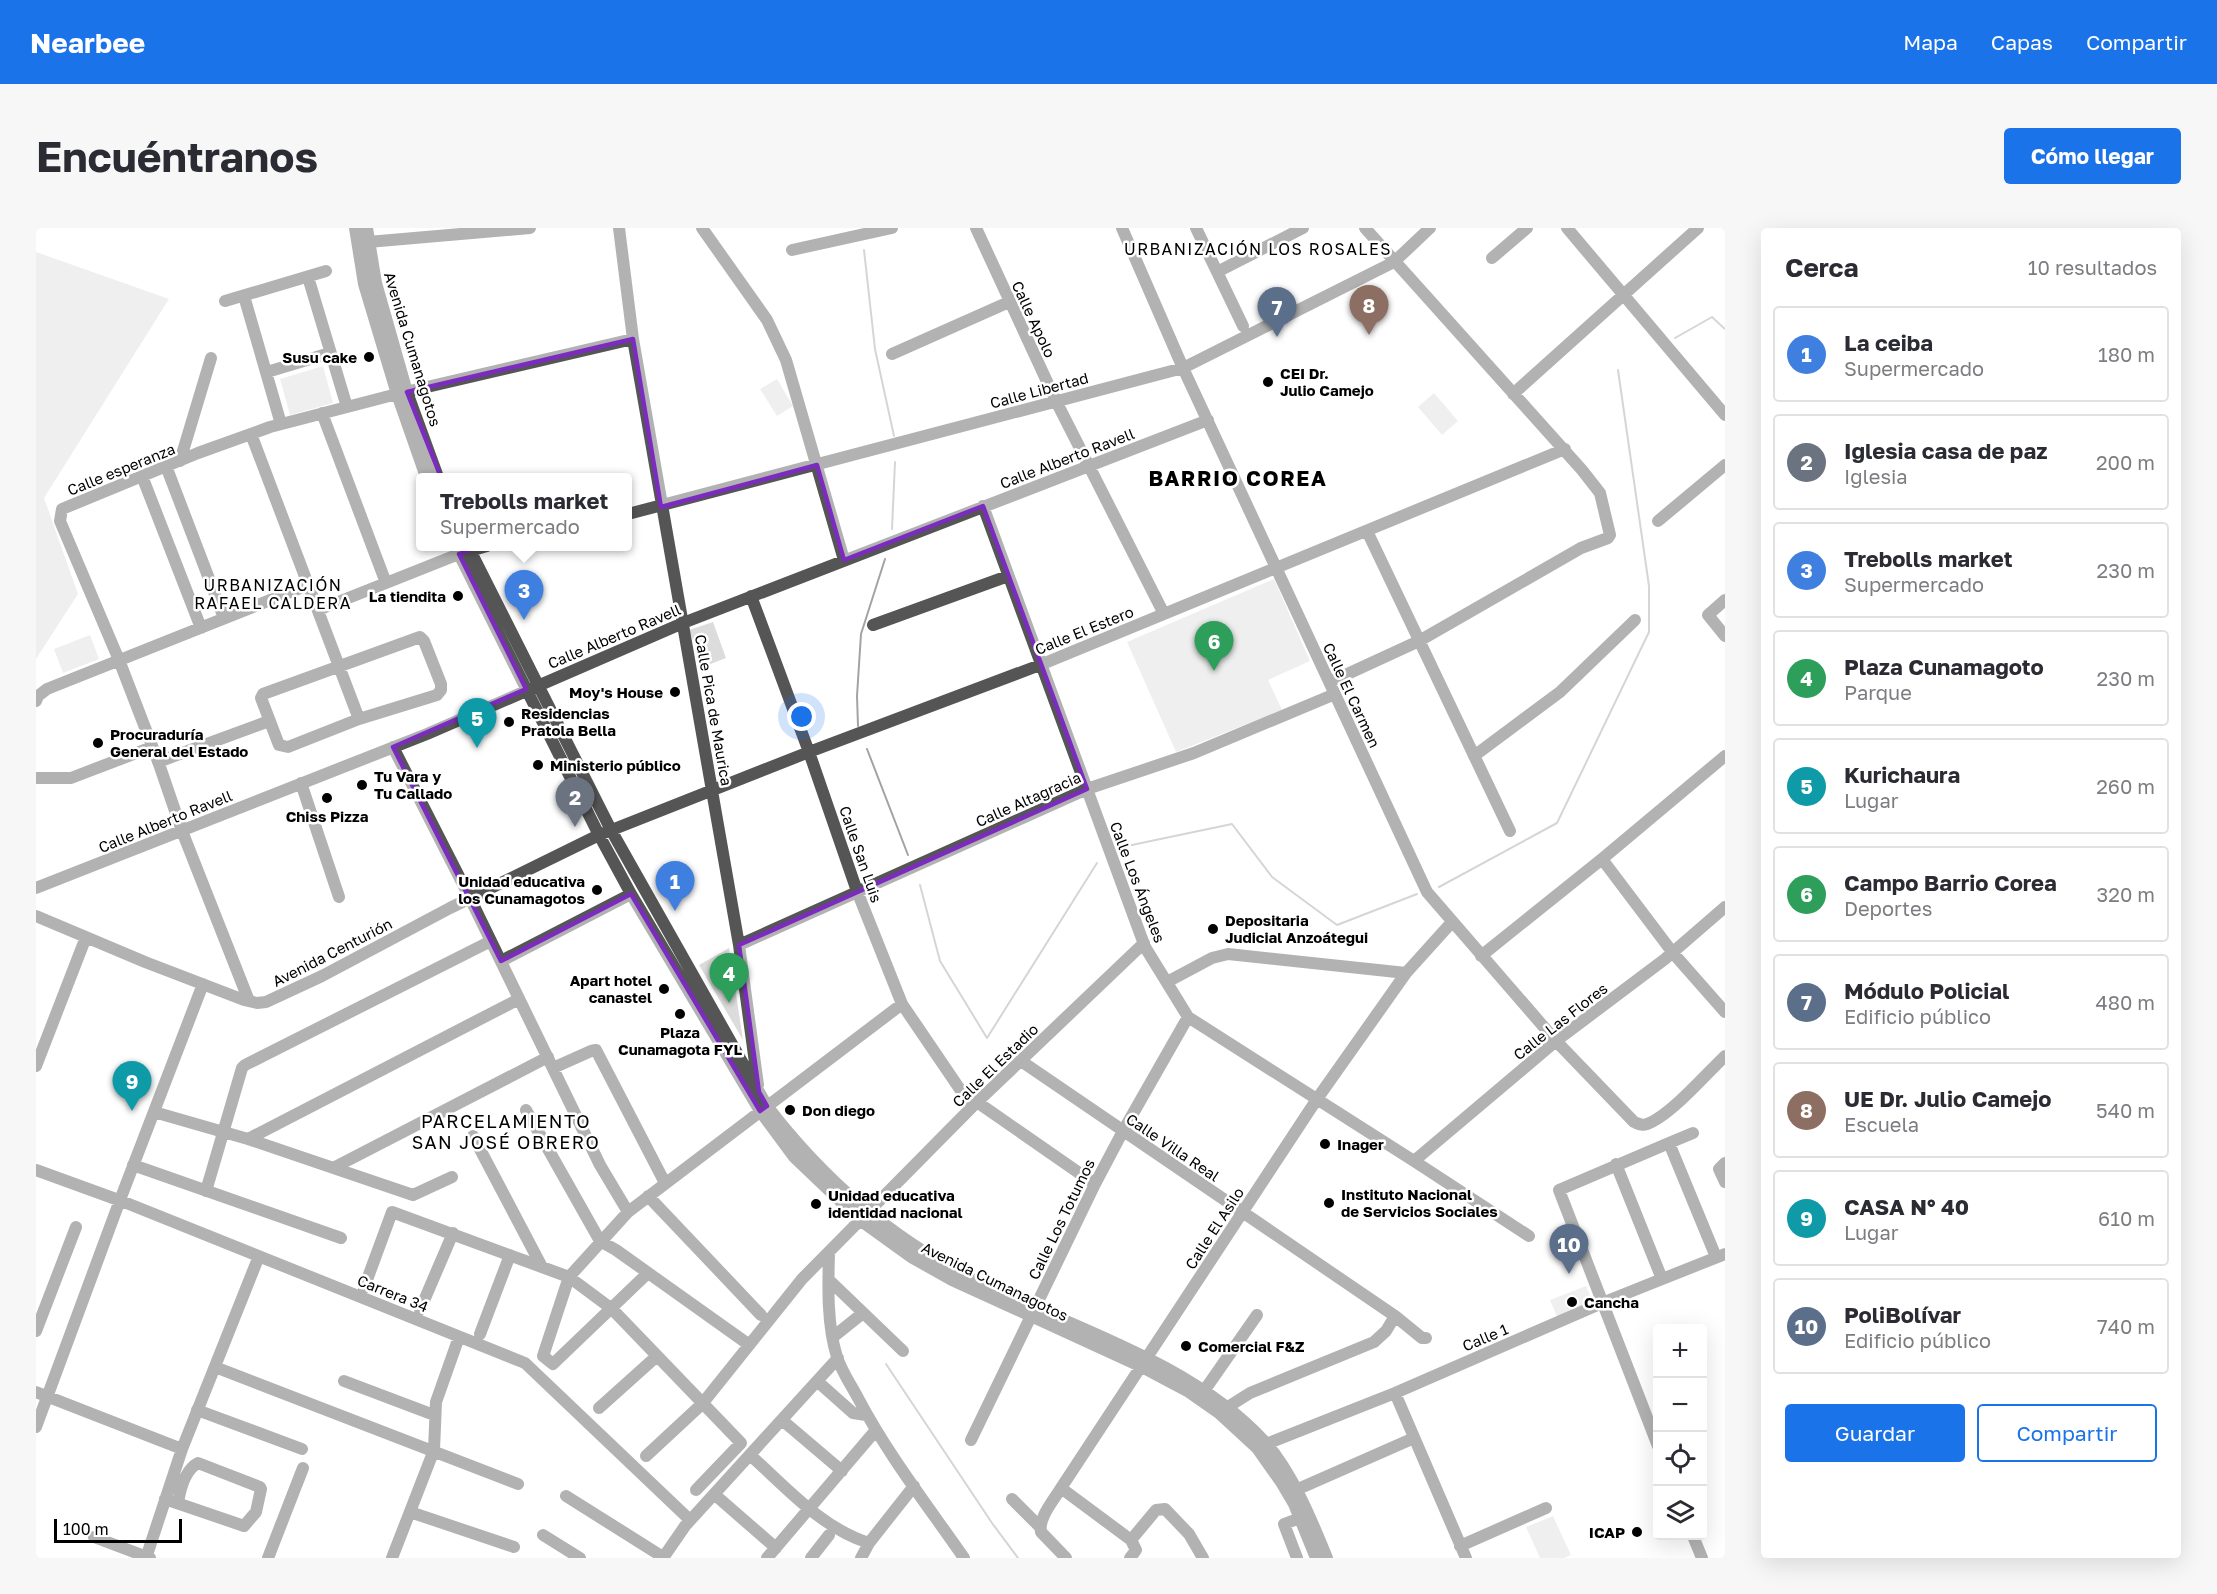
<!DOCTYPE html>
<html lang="es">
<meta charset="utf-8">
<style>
:root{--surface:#fff;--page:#f7f7f7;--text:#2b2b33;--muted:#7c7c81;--line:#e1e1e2;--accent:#1a73e8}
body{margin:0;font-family:"Golos Text",sans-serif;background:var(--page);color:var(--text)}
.controls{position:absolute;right:18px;bottom:18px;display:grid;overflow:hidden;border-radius:6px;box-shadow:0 6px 24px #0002}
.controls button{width:54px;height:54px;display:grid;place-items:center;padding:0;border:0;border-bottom:2px solid var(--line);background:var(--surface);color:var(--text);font:30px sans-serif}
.scale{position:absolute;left:18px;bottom:15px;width:128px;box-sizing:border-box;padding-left:6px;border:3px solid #000;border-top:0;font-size:16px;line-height:21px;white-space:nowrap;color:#000;-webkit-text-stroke:4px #fff;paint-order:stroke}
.you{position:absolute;left:766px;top:489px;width:21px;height:21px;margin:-15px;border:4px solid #fff;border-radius:50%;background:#1a73e8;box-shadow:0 0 0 9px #1a73e833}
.badge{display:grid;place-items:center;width:39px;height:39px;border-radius:50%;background:var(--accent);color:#fff;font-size:20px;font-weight:700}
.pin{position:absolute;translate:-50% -50px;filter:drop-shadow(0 2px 3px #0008)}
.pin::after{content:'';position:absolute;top:32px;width:21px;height:18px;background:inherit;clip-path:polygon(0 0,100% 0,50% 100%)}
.popup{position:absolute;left:380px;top:245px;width:216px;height:78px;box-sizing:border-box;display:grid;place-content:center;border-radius:6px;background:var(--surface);filter:drop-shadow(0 2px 4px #0005);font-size:20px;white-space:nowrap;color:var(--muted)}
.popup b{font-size:22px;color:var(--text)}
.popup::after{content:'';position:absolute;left:50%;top:100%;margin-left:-12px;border:12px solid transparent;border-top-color:var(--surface)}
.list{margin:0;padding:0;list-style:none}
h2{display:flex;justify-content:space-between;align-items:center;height:78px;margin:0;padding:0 24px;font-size:26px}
h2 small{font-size:20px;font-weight:400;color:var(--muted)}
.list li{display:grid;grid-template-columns:39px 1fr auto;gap:18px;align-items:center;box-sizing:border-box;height:96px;margin:0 12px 12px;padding:0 12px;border:2px solid var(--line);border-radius:6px}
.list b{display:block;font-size:22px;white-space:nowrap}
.list p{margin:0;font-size:20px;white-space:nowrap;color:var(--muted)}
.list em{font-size:20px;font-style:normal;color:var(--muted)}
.actions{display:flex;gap:12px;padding:18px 24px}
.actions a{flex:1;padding:14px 0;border:2px solid var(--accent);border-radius:6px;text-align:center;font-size:21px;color:var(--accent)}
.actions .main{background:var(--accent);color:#fff}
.icon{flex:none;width:33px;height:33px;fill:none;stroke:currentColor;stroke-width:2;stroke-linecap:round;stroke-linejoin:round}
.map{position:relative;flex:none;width:1689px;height:1330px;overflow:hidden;border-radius:6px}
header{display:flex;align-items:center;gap:36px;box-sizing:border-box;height:84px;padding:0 30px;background:var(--accent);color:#fff}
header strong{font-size:28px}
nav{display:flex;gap:33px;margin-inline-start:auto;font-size:21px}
.intro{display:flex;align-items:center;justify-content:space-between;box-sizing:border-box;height:144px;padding:0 36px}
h1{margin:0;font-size:42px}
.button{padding:15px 27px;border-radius:6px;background:var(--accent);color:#fff;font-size:21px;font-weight:700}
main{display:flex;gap:36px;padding:0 36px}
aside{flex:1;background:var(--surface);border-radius:6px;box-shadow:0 6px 24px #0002}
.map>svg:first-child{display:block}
.green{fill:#dcdcdc}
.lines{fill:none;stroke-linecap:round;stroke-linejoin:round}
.stream{stroke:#a3a3a3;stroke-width:2}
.minor{stroke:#555;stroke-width:12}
.marked{fill:none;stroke:#7b2cbf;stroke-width:4.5;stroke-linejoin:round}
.poi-dot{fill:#000;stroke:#fff;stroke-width:2}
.labels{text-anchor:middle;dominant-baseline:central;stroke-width:5;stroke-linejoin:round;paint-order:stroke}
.street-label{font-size:15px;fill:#000;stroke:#fff}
.poi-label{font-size:15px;font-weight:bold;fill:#000;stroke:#fff;text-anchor:start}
.neighbourhood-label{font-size:16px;letter-spacing:1.5px;fill:#000;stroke:#fff}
.quarter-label{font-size:18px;letter-spacing:1.5px;fill:#000;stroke:#fff}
.district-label{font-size:21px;font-weight:bold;letter-spacing:1.5px;fill:#000;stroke:#fff}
</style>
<header>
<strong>Nearbee</strong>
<nav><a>Mapa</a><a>Capas</a><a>Compartir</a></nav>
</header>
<div class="intro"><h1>Encuéntranos</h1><a class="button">Cómo llegar</a></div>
<main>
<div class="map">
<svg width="1689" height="1330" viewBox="0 0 1689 1330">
<rect width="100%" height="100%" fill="#fff"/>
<!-- green -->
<path class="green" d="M0 24 133 71 8 270 42 366 0 431Z
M287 138 297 175 254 187 244 151Z
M741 151 757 178 741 188 724 161Z
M1398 165 1422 193 1406 207 1382 179Z
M1238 351 1274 433 1232 452 1246 482 1140 524 1091 414Z
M677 394 690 430 667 439 653 402Z
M54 407 63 431 27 445 18 421Z
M693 720 707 812 663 737Z
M1550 1058 1558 1077 1522 1091 1514 1072Z
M1517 1288 1535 1327 1528 1330H1504L1490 1299Z"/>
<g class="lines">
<!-- stream -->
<path class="stream" d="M828 22 839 121 858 208
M1639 110 1676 89 1689 101
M856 301 859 234
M822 498 821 468 825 406 849 331
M831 521 872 627
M1091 618 1196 596 1236 649 1301 697 1381 666
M884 657 904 733 951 810 1061 635
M1403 659 1521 595 1613 404V358L1582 142
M850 1136 956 1295 982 1330"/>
<!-- minor -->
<path class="minor" d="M319 0 328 56 361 166 390 249
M331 0 340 55 371 164 402 249
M583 0 597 111 703 717 722 857
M666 0 731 92 750 132 808 332
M940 0 1020 173 1128 386
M1086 0 1147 140 1391 664 1520 813 1598 894C1603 896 1606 898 1611 896 1634 888 1670 846 1689 828
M1160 0 1207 98
M1531 0 1689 187
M332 14 494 0
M756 22 856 0
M1456 30 1491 0
M1181 44 1267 0
M272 49 311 179
M208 68 245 196
M189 73 290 43
M856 126 973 74
M231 144 294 125
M1477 166 1662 0
M286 185 350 355
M215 206 323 491
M144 233 175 130
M130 238 188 390
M106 248 165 400
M947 278 1109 719 1152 789 1378 933 1493 1008
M592 286 1147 140 1358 34 1394 0
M1622 293 1689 237
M1331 303 1474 603
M419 318 563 607 595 666 724 883 758 929 825 993 875 1029 916 1052 1104 1138 1153 1164 1183 1185 1221 1220 1245 1254 1258 1276 1280 1330
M432 318 575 602 731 878C786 950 856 1011 938 1052 1034 1099 1156 1134 1229 1214 1256 1244 1276 1293 1291 1330
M715 368 773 524 821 663 866 776 936 879
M1689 372 1672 387 1689 408
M282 382 423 326 451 318
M837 397 972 348
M384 409 388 413 405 456V462L401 467 323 491 252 519 243 517 225 470 227 466Z
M1294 454 1383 413 1545 320 1572 310 1574 307 1564 265 1546 242 1329 0
M0 473 2 468 11 461 272 357
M357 519 434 670 564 937 592 984
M1438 528 1524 464 1599 392
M122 534 233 493
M0 550H35L116 519
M265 555 303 669
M1566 631 1637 725 1689 784
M0 660 391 506 647 395 1172 192
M0 688 109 734 208 772 221 775 230 774 286 748 414 680 563 607 773 524 1004 437 1529 221
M703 717 1051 561 1158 525 1299 466
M1445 728 1566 631 1689 528
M465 733 595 666
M1131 754 1176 730 1192 726 1370 745
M213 773 146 603 123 536 83 432 24 293 26 281 162 225 234 199 361 166 597 111
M985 833 1359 1088 1386 1110H1390
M0 838 50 709
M517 840 555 823 560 822 629 955
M941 874 1059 956
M490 882 564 1013 580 1022 712 1116
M118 884 212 911 377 967 416 949
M437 908 506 1039
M212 911 483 771
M1633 915 1657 905
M1378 933 1520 813 1629 731 1689 679
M1689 935 1683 941 1689 954
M1580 936 1626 1051
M97 937 305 1010
M299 939 512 829
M0 942 88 974 489 1135 654 1292
M170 963 206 840 209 837 455 713
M612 968 725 1087
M793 1025C792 1059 791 1097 801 1129 806 1144 815 1157 822 1170 852 1227 892 1278 928 1330
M612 1045 517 1136 507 1128 533 1049 592 984 866 776
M793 1052 867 1123
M328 1060 356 984 533 1049 576 1081 705 1215 660 1262
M384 1082 417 1005
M0 1103 40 999
M444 1106 474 1027
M797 1109 827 1085
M179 1139 482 1256
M308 1153 398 1187
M781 1153 817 1185 830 1187
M1168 1163 1221 1087
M0 1164 146 1221
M1359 1165 1430 1330
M563 1180 621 1128
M161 1182 266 1221
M1187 1182 1214 1165 1338 1114 1350 1103 1359 1088
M746 1192 806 1243
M0 1199 84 972 167 756
M935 1212 1059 956 1087 903 1152 789
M1225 1218 1359 1165 1566 1075 1689 1026
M1622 1218 1523 962 1633 915 1680 1029
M714 1227C750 1259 785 1300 833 1315
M610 1228 666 1176 766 1051 936 879 1108 715
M1025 1260 1095 1312 1100 1322 1094 1330
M1253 1265 1378 1210
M678 1266 740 1320
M530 1268 627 1329
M129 1271 208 1298 220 1284 225 1261 224 1259 162 1235C149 1242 144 1262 142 1275
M976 1271 1004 1299
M374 1284 478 1319
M507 1307 544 1330
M1657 1308 1666 1330
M58 1309 114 1330
M1095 1312 1120 1282 1129 1281 1153 1306 1167 1330
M1424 1318 1510 1280
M110 1330 146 1221 223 1028
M232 1330 267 1240
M356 1330 398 1222 400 1174 423 1109
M627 1330 649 1298 802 1130
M731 1330 840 1202
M775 1330 793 1307
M825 1330 833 1315 878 1258
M1030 1330 1005 1304C1002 1290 1018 1272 1025 1260L1281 871 1370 745 1416 694
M1261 1330 1248 1296 1264 1290"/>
</g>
<!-- marked area -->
<path d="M0 0H1689V1330H0ZM597 111 625 279 781 237 808 332 947 278 1051 561 703 717 723 864 731 878 724 883 595 666 465 733 357 519 490 461 423 326 434 322 371 164Z" fill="#fff" fill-opacity=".55" fill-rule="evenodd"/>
<path class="marked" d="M597 111 625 279 781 237 808 332 947 278 1051 561 703 717 723 864 731 878 724 883 595 666 465 733 357 519 490 461 423 326 434 322 371 164Z"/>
<!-- markers -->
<g class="poi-dot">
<circle cx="333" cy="129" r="6"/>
<circle cx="1232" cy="154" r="6"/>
<circle cx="422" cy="368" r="6"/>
<circle cx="639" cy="464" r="6"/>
<circle cx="473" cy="494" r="6"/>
<circle cx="62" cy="515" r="6"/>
<circle cx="502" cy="537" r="6"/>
<circle cx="326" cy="557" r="6"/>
<circle cx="291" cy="570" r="6"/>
<circle cx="561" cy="662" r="6"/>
<circle cx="1177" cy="701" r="6"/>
<circle cx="628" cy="761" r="6"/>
<circle cx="644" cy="786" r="6"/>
<circle cx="754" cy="882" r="6"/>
<circle cx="1289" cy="916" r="6"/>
<circle cx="1293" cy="975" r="6"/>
<circle cx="780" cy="976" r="6"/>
<circle cx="1536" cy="1074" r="6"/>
<circle cx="1150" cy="1118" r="6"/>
<circle cx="1601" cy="1304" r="6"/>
</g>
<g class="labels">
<!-- street labels -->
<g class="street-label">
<text transform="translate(998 91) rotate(65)">Calle Apolo</text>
<text transform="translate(377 121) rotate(73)">Avenida Cumanagotos</text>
<text transform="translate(1003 162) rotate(-15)">Calle Libertad</text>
<text transform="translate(1031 230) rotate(-21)">Calle Alberto Ravell</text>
<text transform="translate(85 241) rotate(-22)">Calle esperanza</text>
<text transform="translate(1048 402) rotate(-22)">Calle El Estero</text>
<text transform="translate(578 408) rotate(-23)">Calle Alberto Ravell</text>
<text transform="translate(1316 467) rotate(65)">Calle El Carmen</text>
<text transform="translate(678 482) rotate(80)">Calle Pica de Maurica</text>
<text transform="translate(992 571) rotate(-24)">Calle Altagracia</text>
<text transform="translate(129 593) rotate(-22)">Calle Alberto Ravell</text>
<text transform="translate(825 626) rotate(71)">Calle San Luis</text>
<text transform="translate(1102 654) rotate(69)">Calle Los Ángeles</text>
<text transform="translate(296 724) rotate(-27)">Avenida Centurión</text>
<text transform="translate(1524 793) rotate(-38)">Calle Las Flores</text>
<text transform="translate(959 837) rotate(-44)">Calle El Estadio</text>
<text transform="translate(1137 919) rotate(34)">Calle Villa Real</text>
<text transform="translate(1025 991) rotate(-64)">Calle Los Totumos</text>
<text transform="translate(1178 1000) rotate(-57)">Calle El Asilo</text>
<text transform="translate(959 1053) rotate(26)">Avenida Cumanagotos</text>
<text transform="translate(357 1065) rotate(22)">Carrera 34</text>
<text transform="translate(1449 1109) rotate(-23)">Calle 1</text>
</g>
<!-- poi labels -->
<g class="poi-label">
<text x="321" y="129" text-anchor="end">Susu cake</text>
<text x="1244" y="145">CEI Dr.<tspan x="1244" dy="17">Julio Camejo</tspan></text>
<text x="410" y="368" text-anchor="end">La tiendita</text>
<text x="627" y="464" text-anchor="end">Moy's House</text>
<text x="485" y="485">Residencias<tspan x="485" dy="17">Pratola Bella</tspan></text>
<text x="74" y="506">Procuraduría<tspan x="74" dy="17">General del Estado</tspan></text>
<text x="514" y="537">Ministerio público</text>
<text x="338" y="548">Tu Vara y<tspan x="338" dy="17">Tu Callado</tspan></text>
<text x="291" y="588" text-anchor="middle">Chiss Pizza</text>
<text x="549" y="653" text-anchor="end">Unidad educativa<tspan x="549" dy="17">los Cunamagotos</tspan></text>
<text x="1189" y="692">Depositaria<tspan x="1189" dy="17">Judicial Anzoátegui</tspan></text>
<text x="616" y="752" text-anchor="end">Apart hotel<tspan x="616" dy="17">canastel</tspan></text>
<text x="644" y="804" text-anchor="middle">Plaza<tspan x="644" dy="17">Cunamagota FYL</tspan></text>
<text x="766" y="882">Don diego</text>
<text x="1301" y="916">Inager</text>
<text x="1305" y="966">Instituto Nacional<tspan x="1305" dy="17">de Servicios Sociales</tspan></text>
<text x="792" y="967">Unidad educativa<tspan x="792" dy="17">identidad nacional</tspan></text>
<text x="1548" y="1074">Cancha</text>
<text x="1162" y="1118">Comercial F&amp;Z</text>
<text x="1589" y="1304" text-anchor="end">ICAP</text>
</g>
<!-- neighbourhood labels -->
<g class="neighbourhood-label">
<text x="1222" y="21">URBANIZACIÓN LOS ROSALES</text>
<text x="237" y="357">URBANIZACIÓN<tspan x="237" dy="18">RAFAEL CALDERA</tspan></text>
</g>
<!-- quarter labels -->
<g class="quarter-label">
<text x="470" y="893">PARCELAMIENTO<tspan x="470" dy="21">SAN JOSÉ OBRERO</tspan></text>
</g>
<!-- district labels -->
<g class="district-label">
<text x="1202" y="250">BARRIO COREA</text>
</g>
</g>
</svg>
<div class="controls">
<button>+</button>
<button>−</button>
<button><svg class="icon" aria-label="locate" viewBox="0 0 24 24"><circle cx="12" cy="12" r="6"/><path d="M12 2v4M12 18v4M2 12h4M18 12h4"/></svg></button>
<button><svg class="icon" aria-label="layers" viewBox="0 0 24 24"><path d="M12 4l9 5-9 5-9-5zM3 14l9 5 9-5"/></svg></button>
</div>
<div class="scale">100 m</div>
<div class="you"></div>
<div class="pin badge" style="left:639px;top:683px;background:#3f7fe0">1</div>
<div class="pin badge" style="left:539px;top:599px;background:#6b7280">2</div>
<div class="pin badge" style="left:488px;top:392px;background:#3f7fe0">3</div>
<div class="popup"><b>Trebolls market</b>Supermercado</div>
<div class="pin badge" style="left:693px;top:775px;background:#2e9e5b">4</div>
<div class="pin badge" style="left:441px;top:520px;background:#0f9aa8">5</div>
<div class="pin badge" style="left:1178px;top:443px;background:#2e9e5b">6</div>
<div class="pin badge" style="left:1241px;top:109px;background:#5c6f8a">7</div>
<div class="pin badge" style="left:1333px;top:107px;background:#8d6e63">8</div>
<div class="pin badge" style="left:96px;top:883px;background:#0f9aa8">9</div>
<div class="pin badge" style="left:1533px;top:1046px;background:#5c6f8a">10</div>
</div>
<aside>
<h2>Cerca<small>10 resultados</small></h2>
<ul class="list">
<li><span class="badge" style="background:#3f7fe0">1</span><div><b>La ceiba</b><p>Supermercado</p></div><em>180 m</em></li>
<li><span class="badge" style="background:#6b7280">2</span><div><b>Iglesia casa de paz</b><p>Iglesia</p></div><em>200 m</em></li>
<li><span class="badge" style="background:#3f7fe0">3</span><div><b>Trebolls market</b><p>Supermercado</p></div><em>230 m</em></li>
<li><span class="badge" style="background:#2e9e5b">4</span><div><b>Plaza Cunamagoto</b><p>Parque</p></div><em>230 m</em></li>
<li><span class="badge" style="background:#0f9aa8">5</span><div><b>Kurichaura</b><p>Lugar</p></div><em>260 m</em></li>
<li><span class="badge" style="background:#2e9e5b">6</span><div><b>Campo Barrio Corea</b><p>Deportes</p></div><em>320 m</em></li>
<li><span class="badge" style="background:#5c6f8a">7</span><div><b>Módulo Policial</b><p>Edificio público</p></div><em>480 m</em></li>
<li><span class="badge" style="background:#8d6e63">8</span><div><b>UE Dr. Julio Camejo</b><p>Escuela</p></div><em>540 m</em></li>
<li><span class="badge" style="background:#0f9aa8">9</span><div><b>CASA N° 40</b><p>Lugar</p></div><em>610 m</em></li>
<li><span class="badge" style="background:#5c6f8a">10</span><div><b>PoliBolívar</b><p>Edificio público</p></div><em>740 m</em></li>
</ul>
<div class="actions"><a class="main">Guardar</a><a>Compartir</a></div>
</aside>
</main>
